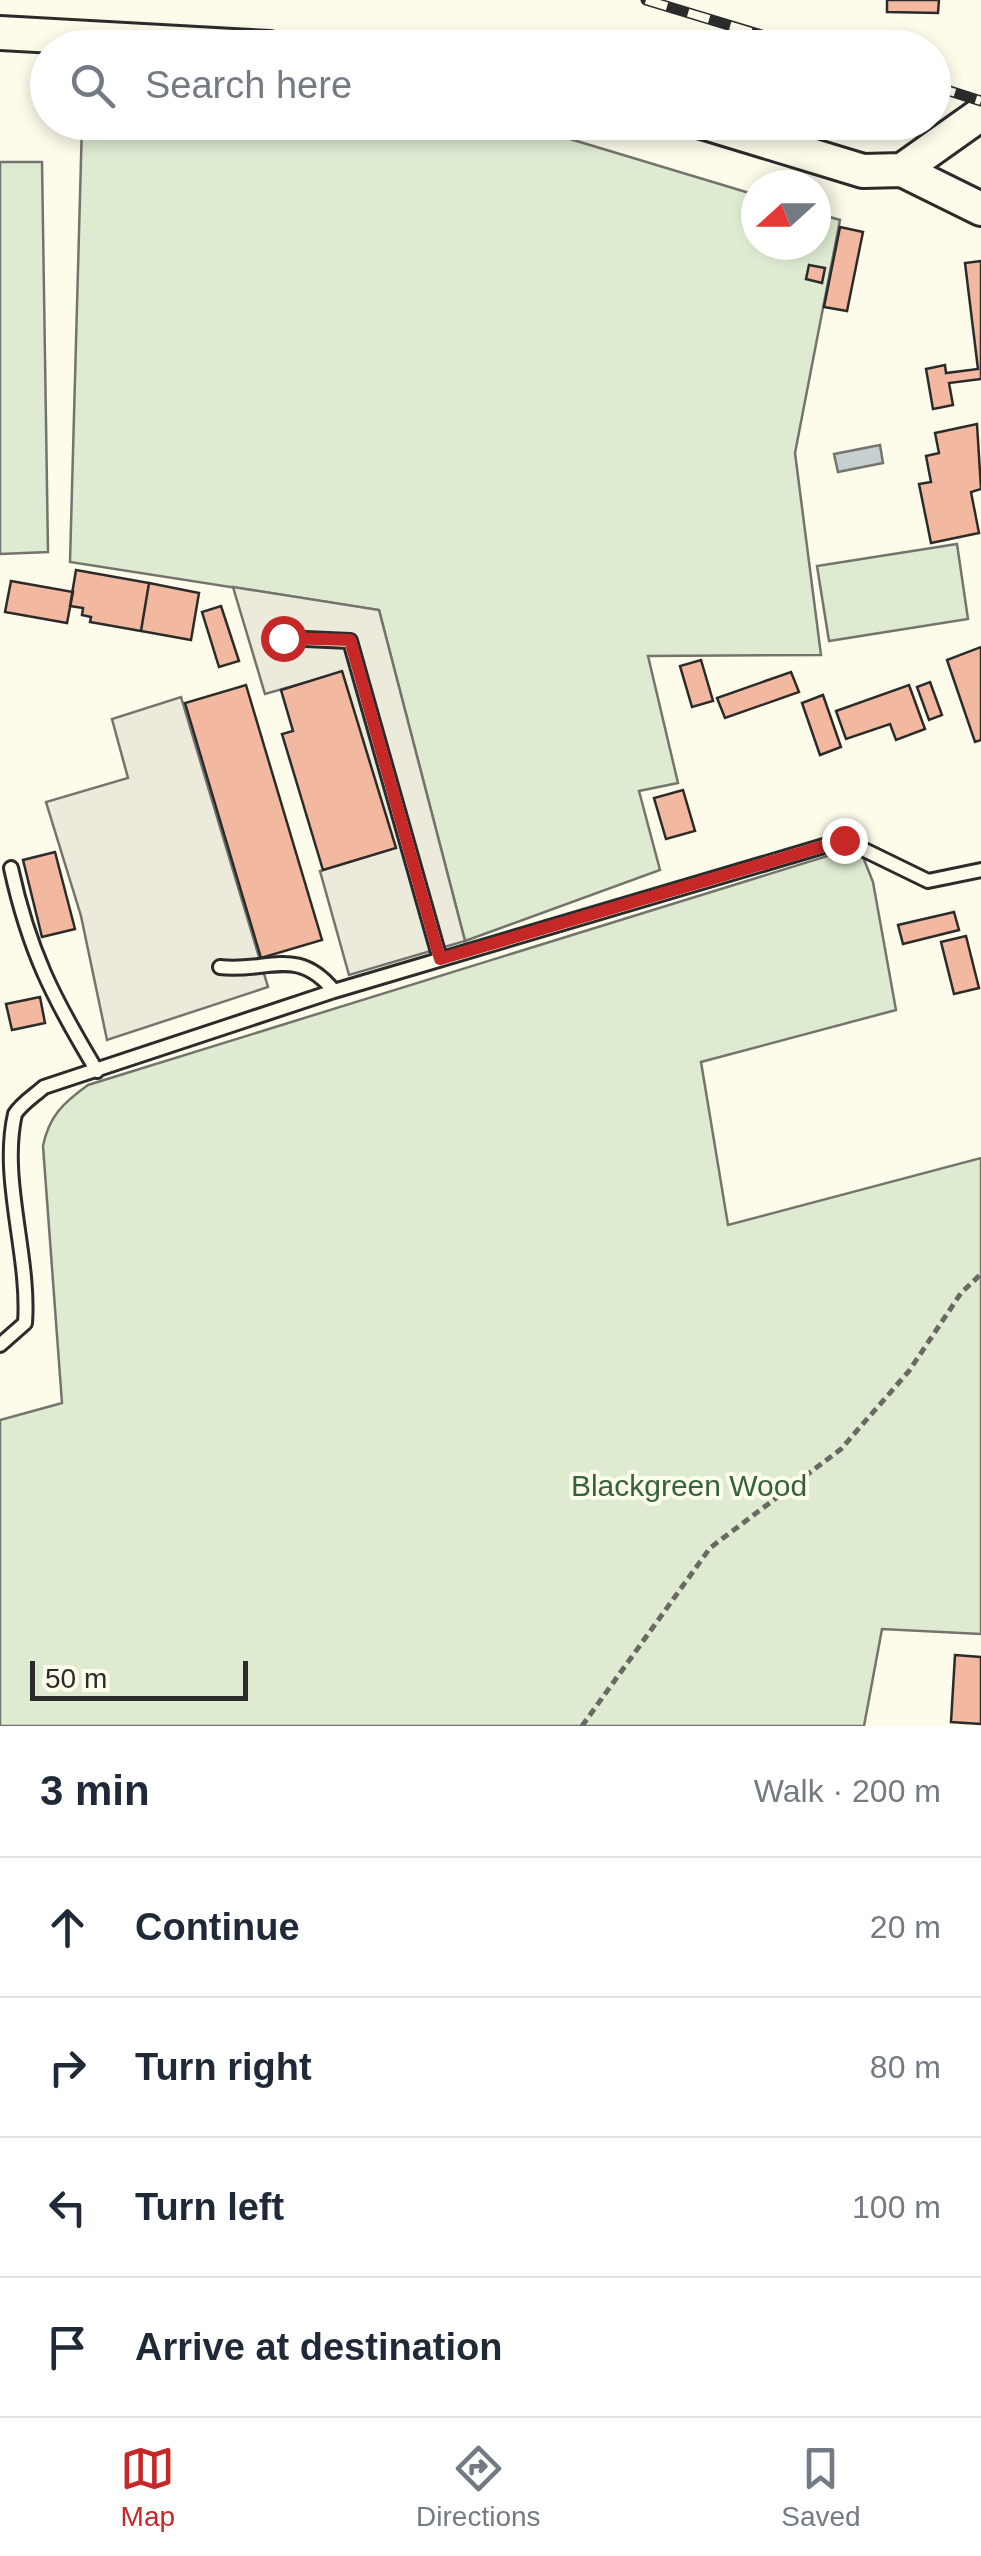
<!DOCTYPE html>
<meta charset="utf-8">
<style>
:root{--surface:#fff;--page:#f2f2f3;--text:#1f2937;--muted:#747a83;--line:#e0e1e3;--accent:#c62828}
body{margin:0;font-family:Arial,sans-serif;background:var(--page);color:var(--text)}
.compass{position:absolute;left:741px;top:170px;width:90px;height:90px;border-radius:50%;background:var(--surface);box-shadow:0 5px 15px #0003;rotate:249deg}
.scale{position:absolute;left:30px;bottom:25px;width:218px;box-sizing:border-box;padding-left:10px;border:5px solid #2b2b2b;border-top:0;font-size:28px;line-height:35px;white-space:nowrap;color:#2b2b2b;-webkit-text-stroke:8px #fdfbea;paint-order:stroke}
.stop{position:absolute;width:30px;height:30px;margin:-22px;border:8px solid #c62828;border-radius:50%;background:#fff}
.stop.end{background:#c62828;border-color:#fff;box-shadow:0 2px 10px #0008}
.list{margin:0;padding:0;list-style:none}
h2{display:flex;justify-content:space-between;align-items:center;height:130px;margin:0;padding:0 40px;font-size:42px}
h2 small{font-size:32px;font-weight:400;color:var(--muted)}
.list li{display:grid;grid-template-columns:65px 1fr auto;gap:30px;align-items:center;box-sizing:border-box;height:140px;padding:0 40px;border-top:2px solid var(--line)}
.list b{display:block;font-size:38px;white-space:nowrap}
.list em{font-size:32px;font-style:normal;color:var(--muted)}
.icon{flex:none;width:55px;height:55px;fill:none;stroke:currentColor;stroke-width:2;stroke-linecap:round;stroke-linejoin:round}
.map{position:relative;flex:none;width:981px;height:1726px;overflow:hidden}
.search{position:absolute;background:var(--surface);box-shadow:0 5px 15px #0003;left:30px;right:30px;top:30px;height:110px;display:flex;align-items:center;gap:25px;box-sizing:border-box;padding:0 35px;border-radius:55px;color:var(--muted);font-size:38px}
.sheet{height:690px;background:var(--surface)}
nav{display:flex;justify-content:space-around;align-items:center;box-sizing:border-box;height:140px;border-top:2px solid var(--line);background:var(--surface);font-size:28px;color:var(--muted)}
nav a{display:grid;justify-items:center;gap:5px}
nav .on{color:var(--accent)}
.map>svg:first-child{display:block}
.green{fill:#deebd1;stroke:#74746e;stroke-width:2.5}
.parking{fill:#eceadb;stroke:#74746e;stroke-width:2.5}
.water{fill:#c7d0d0;stroke:#74746e;stroke-width:2.5}
.building{fill:#f2b8a0;stroke:#2b2b2b;stroke-width:2.5}
.lines{fill:none;stroke-linecap:round;stroke-linejoin:round}
.service-casing{stroke:#2b2b2b;stroke-width:18}
.tertiary-casing{stroke:#2b2b2b;stroke-width:38}
.path{stroke:#6a6964;stroke-width:5;stroke-dasharray:8 5;stroke-linecap:butt}
.service{stroke:#fdfbea;stroke-width:12}
.tertiary{stroke:#fdfbea;stroke-width:32}
.rail-casing{stroke:#2b2b2b;stroke-width:11}
.rail{stroke:#fdfbea;stroke-width:8;stroke-dasharray:22;stroke-linecap:butt}
.route{stroke:#c62828;stroke-width:12}
.labels{text-anchor:middle;dominant-baseline:central;stroke-width:8;stroke-linejoin:round;paint-order:stroke}
.park-label{font-size:30px;fill:#34623c;stroke:#fdfbea}
</style>
<div class="map">
<svg width="981" height="1726" viewBox="0 0 981 1726">
<rect width="100%" height="100%" fill="#fdfbea"/>
<!-- green -->
<path class="green" d="M82 123H517L756 195V245H816V213L840 220 795 453 821 655 648 656 678 783 639 791 660 870 465 941 379 610 70 562Z
M0 162H42L48 552 0 554Z
M957 544 968 619 829 641 817 566Z
M837 853 863 857 873 882 896 1010 701 1062 728 1225 981 1158V1634L882 1629 864 1726H0V1420L62 1403 43 1146C49 1116 63 1103 88 1085Z"/>
<!-- parking -->
<path class="parking" d="M233 587 379 610 465 941 349 975 320 871 395 848 342 672 265 694Z
M181 697 268 987 107 1040 81 916 46 802 128 778 112 719Z"/>
<!-- water -->
<path class="water" d="M880 445 883 463 838 472 834 454Z"/>
<!-- building -->
<path class="building" d="M887 0H939L938 13 887 12Z
M840 227 863 232 847 311 824 307Z
M981 261V379L949 383 953 405 933 409 926 369 945 365 946 373 978 369 965 263Z
M809 265 825 268 822 283 806 279Z
M977 424 981 489 971 492 979 533 931 543 919 484 931 482 926 456 939 453 935 433Z
M76 570 149 583 141 631 90 622 91 617 82 615 83 608 70 606Z
M11 581 73 592 67 623 5 612Z
M149 583 199 593 191 640 141 631Z
M221 606 239 661 219 667 202 612Z
M981 647V740L975 742 947 660Z
M701 660 713 701 692 707 680 666Z
M342 671 396 848 323 870 282 734 293 731 281 690Z
M791 672 799 692 725 718 717 698Z
M930 682 942 715 929 720 917 687Z
M246 685 322 940 261 958 185 703Z
M909 685 925 729 896 740 890 724 846 739 836 711Z
M823 695 841 747 820 755 802 703Z
M683 790 695 831 666 839 654 798Z
M55 852 75 929 42 937 23 860Z
M954 912 959 930 903 944 898 925Z
M966 936 979 988 954 994 941 942Z
M40 997 45 1023 12 1030 6 1004Z
M955 1655 981 1657V1724L951 1722Z"/>
<g class="lines">
<!-- service casing -->
<g class="service-casing">
<path id="service" d="M283 638 350 641 440 959
M11 868C29 951 53 998 97 1071
M220 967C267 973 297 945 334 991
M0 1345 25 1323C30 1256 0 1179 15 1114 21 1104 35 1095 44 1087L334 991 844 840 928 881 981 870"/>
</g>
<!-- tertiary casing -->
<g class="tertiary-casing">
<path id="tertiary" d="M0 33 269 48
M702 122 863 171 902 170
M902 170 981 114
M902 170 981 209"/>
</g>
<!-- path -->
<path class="path" d="M582 1726 710 1548 841 1449 909 1371 961 1293 981 1274"/>
<!-- service -->
<use href="#service" class="service"/>
<!-- tertiary -->
<use href="#tertiary" class="tertiary"/>
<!-- rail casing -->
<g class="rail-casing">
<path id="rail" d="M646 0 804 48
M934 86 981 101"/>
</g>
<!-- rail -->
<use href="#rail" class="rail"/>
</g>
<g class="lines">
<!-- route -->
<path class="route" d="M283 638 350 640 440 959 844 840"/>
</g>
<g class="labels">
<!-- park labels -->
<g class="park-label">
<text x="689" y="1485">Blackgreen Wood</text>
</g>
</g>
</svg>
<svg class="compass" viewBox="-18 -18 36 36"><path d="M0-13l5 13h-10z" fill="#e53935"/><path d="M0 13l5-13h-10z" fill="#747a83"/></svg>
<div class="scale">50 m</div>
<div class="stop" style="left:283px;top:638px"></div>
<div class="stop end" style="left:844px;top:840px"></div>
<div class="search"><svg class="icon" aria-label="search" viewBox="0 0 24 24"><circle cx="10" cy="10" r="6"/><path d="M15 15l6 6"/></svg>Search here</div>
</div>
<section class="sheet">
<h2>3 min<small>Walk · 200 m</small></h2>
<ul class="list">
<li><svg class="icon" aria-label="ahead" viewBox="0 0 24 24"><path d="M12 20V5M6 11l6-6 6 6"/></svg><div><b>Continue</b></div><em>20 m</em></li>
<li><svg class="icon" aria-label="right" viewBox="0 0 24 24"><path d="M7 20v-9h11M14 6l5 5-5 5"/></svg><div><b>Turn right</b></div><em>80 m</em></li>
<li><svg class="icon" aria-label="left" viewBox="0 0 24 24"><path d="M17 20v-9H6M10 6l-5 5 5 5"/></svg><div><b>Turn left</b></div><em>100 m</em></li>
<li><svg class="icon" aria-label="arrive" viewBox="0 0 24 24"><path d="M6 21V4h12l-3 4 3 4H6"/></svg><div><b>Arrive at destination</b></div></li>
</ul>
</section>
<nav>
<a class="on"><svg class="icon" aria-label="map" viewBox="0 0 24 24"><path d="M3 6l6-2 6 2 6-2v14l-6 2-6-2-6 2zM9 4v14M15 6v14"/></svg>Map</a>
<a><svg class="icon" aria-label="directions" viewBox="0 0 24 24"><path d="M12 3l9 9-9 9-9-9zM9 14v-3h6M13 9l2 2-2 2"/></svg>Directions</a>
<a><svg class="icon" aria-label="saved" viewBox="0 0 24 24"><path d="M7 4h10v16l-5-4-5 4z"/></svg>Saved</a>
</nav>
